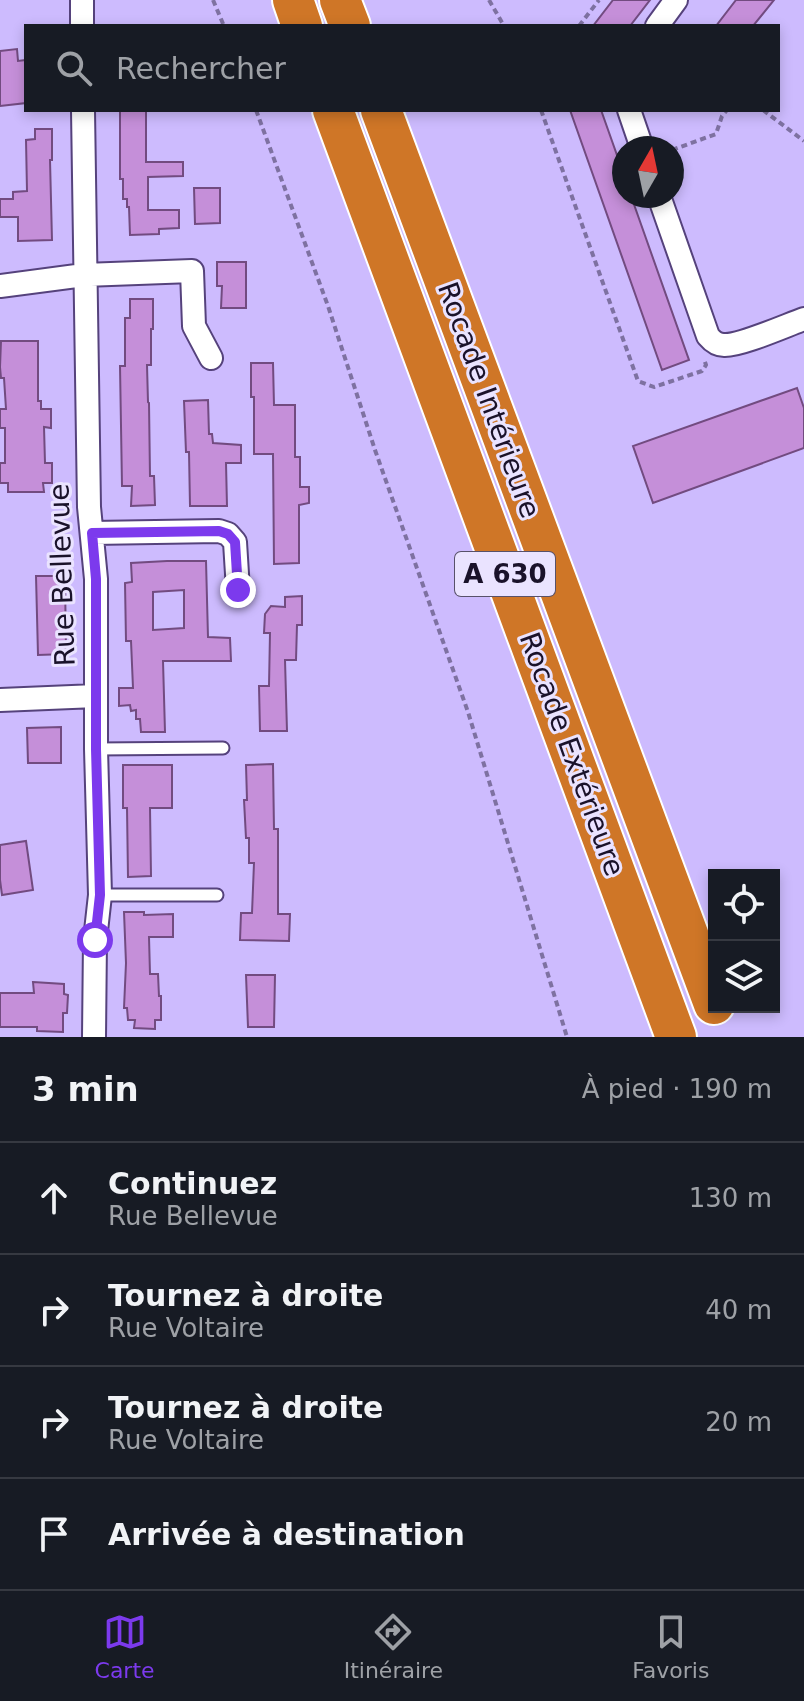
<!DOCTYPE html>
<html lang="fr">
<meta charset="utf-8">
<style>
:root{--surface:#171b24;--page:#242831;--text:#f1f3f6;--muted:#9ea1a6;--line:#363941;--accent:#7c3aed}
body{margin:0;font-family:"DejaVu Sans",sans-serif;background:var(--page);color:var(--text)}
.controls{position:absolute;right:24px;bottom:24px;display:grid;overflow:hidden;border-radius:0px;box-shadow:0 4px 12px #0003}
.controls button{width:72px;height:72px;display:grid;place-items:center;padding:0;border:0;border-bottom:2px solid var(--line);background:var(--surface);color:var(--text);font:40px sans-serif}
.compass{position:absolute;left:612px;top:136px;width:72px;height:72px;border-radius:50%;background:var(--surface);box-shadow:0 4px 12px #0003;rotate:9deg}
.stop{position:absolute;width:24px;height:24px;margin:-18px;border:6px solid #7c3aed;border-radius:50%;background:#fff}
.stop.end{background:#7c3aed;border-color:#fff;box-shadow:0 2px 8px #0008}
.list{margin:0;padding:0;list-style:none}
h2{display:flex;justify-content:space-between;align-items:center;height:104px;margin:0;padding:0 32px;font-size:34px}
h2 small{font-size:26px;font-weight:400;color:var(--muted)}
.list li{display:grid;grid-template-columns:52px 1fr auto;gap:24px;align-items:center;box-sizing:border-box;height:112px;padding:0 32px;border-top:2px solid var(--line)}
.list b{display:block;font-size:30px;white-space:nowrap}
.list p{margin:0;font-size:26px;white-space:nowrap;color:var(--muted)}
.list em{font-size:26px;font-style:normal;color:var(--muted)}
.icon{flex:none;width:44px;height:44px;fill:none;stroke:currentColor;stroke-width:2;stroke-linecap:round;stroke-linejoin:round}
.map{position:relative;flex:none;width:804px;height:1037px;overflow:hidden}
.search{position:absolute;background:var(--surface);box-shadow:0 4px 12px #0003;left:24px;right:24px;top:24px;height:88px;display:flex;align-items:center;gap:20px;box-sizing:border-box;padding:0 28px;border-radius:0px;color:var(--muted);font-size:30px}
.sheet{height:552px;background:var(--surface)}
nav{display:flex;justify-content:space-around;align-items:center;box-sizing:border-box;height:112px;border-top:2px solid var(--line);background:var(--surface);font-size:22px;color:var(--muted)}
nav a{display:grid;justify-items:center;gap:4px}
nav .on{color:var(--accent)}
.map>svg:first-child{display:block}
.building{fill:#c58fd9;stroke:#724b80;stroke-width:2;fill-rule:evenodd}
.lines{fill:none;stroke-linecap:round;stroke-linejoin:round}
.service-casing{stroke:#55427c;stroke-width:15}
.minor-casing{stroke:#55427c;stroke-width:26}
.motorway-casing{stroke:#fff;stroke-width:44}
.path{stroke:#7e71a1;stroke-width:4;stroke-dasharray:6 4;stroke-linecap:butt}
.service{stroke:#fff;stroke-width:11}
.minor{stroke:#fff;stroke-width:22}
.motorway{stroke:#cf7627;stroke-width:40}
.route{stroke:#7c3aed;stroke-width:10}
.labels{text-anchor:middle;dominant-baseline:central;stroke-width:6;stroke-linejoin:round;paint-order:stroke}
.shield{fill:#eae3ff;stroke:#58516a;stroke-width:2}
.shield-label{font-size:26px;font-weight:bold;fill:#1a122a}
.street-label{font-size:28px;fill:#1a122a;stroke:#eae3ff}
</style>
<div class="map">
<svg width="804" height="1037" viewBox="0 0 804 1037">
<rect width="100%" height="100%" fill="#cdbbfe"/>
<!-- building -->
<path class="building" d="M613 0H650L630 26H593Z
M736 0H774L753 26H716Z
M17 49 18 61 26 60V103L0 106V51Z
M120 110H146V162H183V176L148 177V210H179V228L159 229V234L130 235 129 207H127V199H123V179H120Z
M570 110H601L624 175V196H631L689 360 662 370Z
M35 129H52V160H50L52 240 18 241V217H0V199H13V192L27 191 26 140 35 139Z
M194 188H220V223L195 224Z
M217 262H246V308H221L222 286H217Z
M130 299H153V329H151V365H147L148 402 149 403 150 476H154L155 505 131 506 132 486H122L120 366H125V318H130Z
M1 341H38V401H41V409H51V428L44 427 45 463H52V483H43L44 492H8V483H0V463H5V428H0V409H6L4 378H1L0 367Z
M251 363H273L274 405H295V457H300V487H309V503L299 505V563L274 564 273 454H254V397H251Z
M797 388 804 408V448L653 503 633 446Z
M208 400 209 434H212L213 443 241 445V463H226L227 506H190L189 452H186L184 401Z
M167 561H206L208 637 230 638 231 661H163L165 732H141L140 719H136V710L131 711 130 705 119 706V688H133L131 641H126L125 583 132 582 131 563ZM184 590V628L153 630V592Z
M36 576H65L66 654 38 655Z
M302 596V625H297L296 660H285L287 731H260L259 686H269L270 633H264L265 614 271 606 285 607V597Z
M61 727V763H28L27 728Z
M273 764 274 829H278V914H290L289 941 240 940 241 913H252L254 863H249V838H246L244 800H247L246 765Z
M123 765H172V808H150L151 876 128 877 127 808H123Z
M26 841 33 890 2 895 0 880V845Z
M124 912H144V915L173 914V937H149L150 974H158L159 996H161V1020H155V1029L134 1028 135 1020H128L127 1008H124L126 963Z
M246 975H275L274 1027H248Z
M33 982 64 984V994L68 995 67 1013H63V1032L37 1031V1027H0V993H34Z"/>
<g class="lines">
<!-- service casing -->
<g class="service-casing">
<path id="service" d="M96 749 223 748
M100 895H217"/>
</g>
<!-- minor casing -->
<g class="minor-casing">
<path id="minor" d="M82 0V26
M657 26 676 0
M83 110 89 507 96 579V749L100 895 95 940 94 1037
M629 110 642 148
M659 196 708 336C713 342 717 345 724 345 740 346 787 325 804 319
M0 286 84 275 192 271 194 326 211 358
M92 533 219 531 228 534 235 542 238 590
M0 700 96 696"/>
</g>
<!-- motorway casing -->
<g class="motorway-casing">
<path id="motorway" d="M293 0 302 26
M340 0 350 26
M333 110 676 1037
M381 110 714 1004"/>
</g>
<!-- path -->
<path class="path" d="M213 0 224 26
M489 0 504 26
M579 26 599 0
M256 110 328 306 375 450 468 712 567 1037
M541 110 638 381 654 387 702 371 706 365 704 359
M763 110 804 141
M672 150 716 134 722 116 727 110"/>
<!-- service -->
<use href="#service" class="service"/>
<!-- minor -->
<use href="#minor" class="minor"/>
<!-- motorway -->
<use href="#motorway" class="motorway"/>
</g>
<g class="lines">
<!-- route -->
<path class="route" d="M95 940 100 895 96 749V579L92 533 219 531 228 534 235 542 238 590"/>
</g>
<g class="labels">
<!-- shield labels -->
<rect class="shield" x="455" y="552" width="100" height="44" rx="6"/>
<g class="shield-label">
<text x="505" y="574">A 630</text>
</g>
<!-- street labels -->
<g class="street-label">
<text transform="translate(489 400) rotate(70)">Rocade Intérieure</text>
<text transform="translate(62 575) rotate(-92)">Rue Bellevue</text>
<text transform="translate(572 754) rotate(70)">Rocade Extérieure</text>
</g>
</g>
</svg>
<div class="controls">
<button><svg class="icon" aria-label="locate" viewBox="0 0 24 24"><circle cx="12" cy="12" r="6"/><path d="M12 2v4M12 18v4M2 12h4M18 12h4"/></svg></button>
<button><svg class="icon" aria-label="layers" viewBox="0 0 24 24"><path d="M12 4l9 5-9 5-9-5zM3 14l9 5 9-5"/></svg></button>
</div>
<svg class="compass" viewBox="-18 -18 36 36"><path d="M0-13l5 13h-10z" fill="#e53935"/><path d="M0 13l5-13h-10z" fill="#9ea1a6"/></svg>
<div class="stop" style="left:95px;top:940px"></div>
<div class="stop end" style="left:238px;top:590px"></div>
<div class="search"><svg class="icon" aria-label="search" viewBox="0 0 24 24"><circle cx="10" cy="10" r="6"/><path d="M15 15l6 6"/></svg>Rechercher</div>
</div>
<section class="sheet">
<h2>3 min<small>À pied · 190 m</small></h2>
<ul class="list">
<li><svg class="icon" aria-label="ahead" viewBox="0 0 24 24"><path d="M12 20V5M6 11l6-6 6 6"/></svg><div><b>Continuez</b><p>Rue Bellevue</p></div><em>130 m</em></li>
<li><svg class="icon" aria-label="right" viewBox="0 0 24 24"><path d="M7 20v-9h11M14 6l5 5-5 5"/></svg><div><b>Tournez à droite</b><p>Rue Voltaire</p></div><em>40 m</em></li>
<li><svg class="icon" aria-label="right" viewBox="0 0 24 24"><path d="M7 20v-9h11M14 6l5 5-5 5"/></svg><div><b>Tournez à droite</b><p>Rue Voltaire</p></div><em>20 m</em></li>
<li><svg class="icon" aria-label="arrive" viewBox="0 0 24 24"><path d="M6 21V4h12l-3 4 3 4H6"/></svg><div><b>Arrivée à destination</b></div></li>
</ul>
</section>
<nav>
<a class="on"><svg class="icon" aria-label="map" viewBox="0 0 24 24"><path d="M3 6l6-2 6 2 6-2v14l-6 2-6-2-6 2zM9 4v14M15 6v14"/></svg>Carte</a>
<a><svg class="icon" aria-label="directions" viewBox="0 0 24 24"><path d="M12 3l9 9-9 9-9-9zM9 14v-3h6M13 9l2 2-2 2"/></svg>Itinéraire</a>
<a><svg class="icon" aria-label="saved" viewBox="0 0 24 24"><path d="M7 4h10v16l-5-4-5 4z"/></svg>Favoris</a>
</nav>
